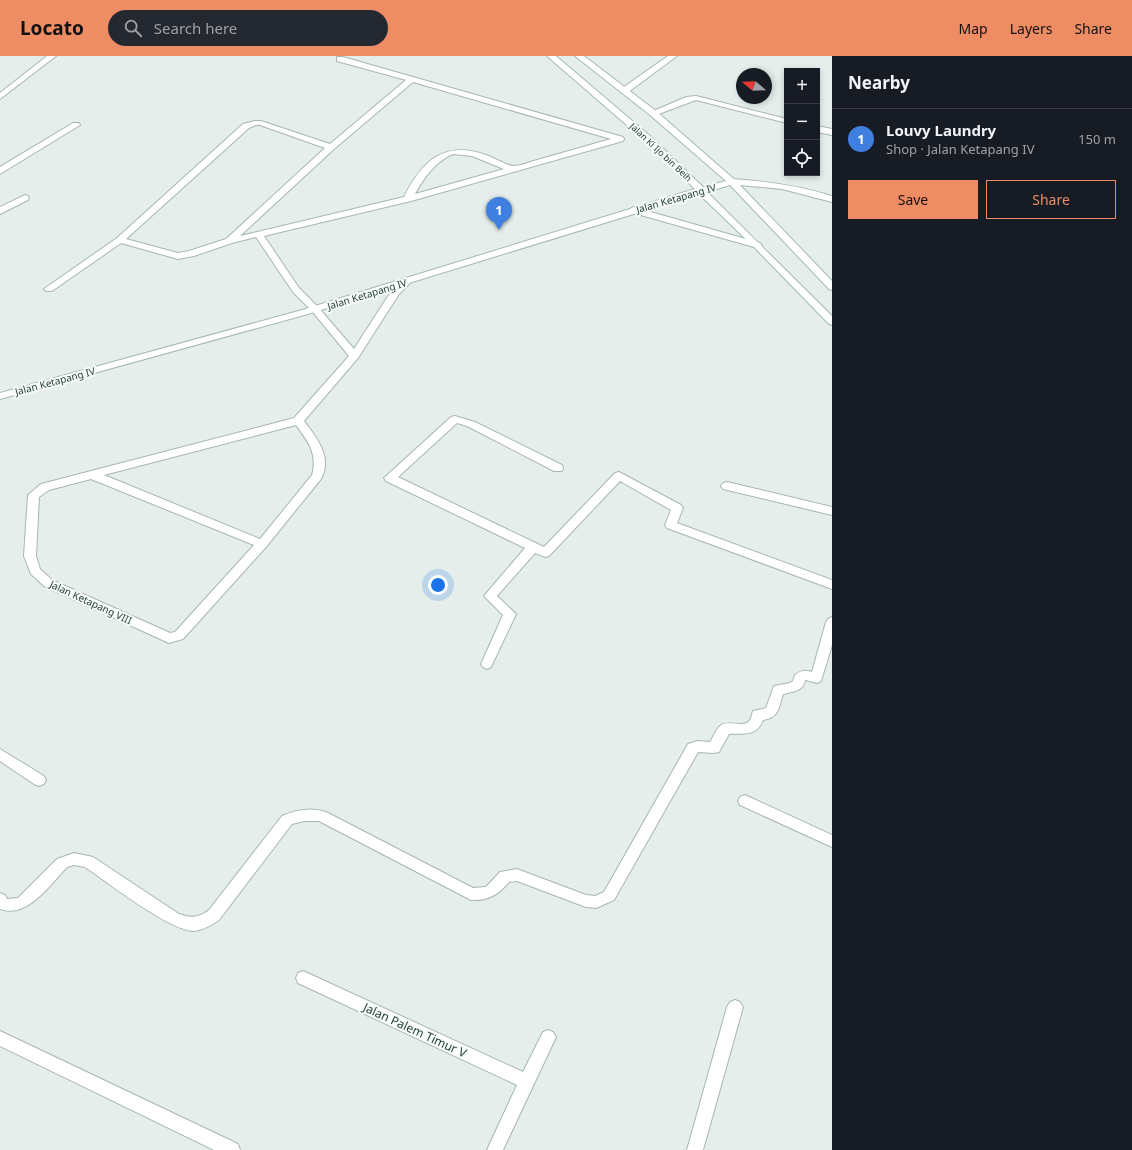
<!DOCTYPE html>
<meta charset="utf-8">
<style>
:root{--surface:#171b24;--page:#242831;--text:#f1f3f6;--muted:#9ea1a6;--line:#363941;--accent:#ee8c63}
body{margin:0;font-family:"Noto Sans",sans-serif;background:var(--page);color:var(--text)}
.controls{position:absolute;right:12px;top:12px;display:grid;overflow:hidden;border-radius:0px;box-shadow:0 2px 6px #0003}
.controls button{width:36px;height:36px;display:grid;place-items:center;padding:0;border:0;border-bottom:1px solid var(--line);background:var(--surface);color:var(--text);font:20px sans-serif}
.compass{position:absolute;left:736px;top:12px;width:36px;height:36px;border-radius:50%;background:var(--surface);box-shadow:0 2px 6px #0003;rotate:289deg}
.you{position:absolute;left:438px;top:529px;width:14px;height:14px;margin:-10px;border:3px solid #fff;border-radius:50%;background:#1a73e8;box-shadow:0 0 0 6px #1a73e833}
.badge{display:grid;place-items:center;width:26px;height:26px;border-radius:50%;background:var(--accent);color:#fff;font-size:13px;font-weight:700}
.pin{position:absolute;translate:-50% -33px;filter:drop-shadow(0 1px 2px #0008)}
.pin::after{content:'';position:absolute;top:21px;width:14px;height:12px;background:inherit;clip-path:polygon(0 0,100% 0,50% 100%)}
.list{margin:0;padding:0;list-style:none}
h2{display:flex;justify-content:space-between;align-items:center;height:52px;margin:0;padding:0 16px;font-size:17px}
h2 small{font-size:13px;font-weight:400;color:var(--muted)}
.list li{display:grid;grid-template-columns:26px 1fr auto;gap:12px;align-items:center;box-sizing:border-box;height:60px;padding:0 16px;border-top:1px solid var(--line)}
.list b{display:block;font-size:15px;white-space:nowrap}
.list p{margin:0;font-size:13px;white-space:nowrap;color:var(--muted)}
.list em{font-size:13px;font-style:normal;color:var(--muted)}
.actions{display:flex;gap:8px;padding:12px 16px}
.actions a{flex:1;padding:9px 0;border:1px solid var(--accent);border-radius:0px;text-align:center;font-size:14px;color:var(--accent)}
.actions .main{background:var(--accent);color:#111}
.icon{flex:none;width:22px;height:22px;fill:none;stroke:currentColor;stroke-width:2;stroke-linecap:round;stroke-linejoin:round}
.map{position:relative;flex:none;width:832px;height:1094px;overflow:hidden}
header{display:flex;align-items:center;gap:24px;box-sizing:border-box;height:56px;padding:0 20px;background:var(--accent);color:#111}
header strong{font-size:19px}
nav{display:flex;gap:22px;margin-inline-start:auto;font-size:14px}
.search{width:280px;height:36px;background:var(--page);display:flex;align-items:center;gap:10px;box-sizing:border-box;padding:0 14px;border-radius:22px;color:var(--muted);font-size:15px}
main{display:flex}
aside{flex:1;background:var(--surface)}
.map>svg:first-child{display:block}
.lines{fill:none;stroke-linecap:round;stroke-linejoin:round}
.lane-casing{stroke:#a7b6b2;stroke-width:2}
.street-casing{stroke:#a7b6b2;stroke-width:2}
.secondary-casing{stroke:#a4b9b3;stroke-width:2}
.lane{fill:#fff;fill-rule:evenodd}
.street{fill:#fff;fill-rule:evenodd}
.secondary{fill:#fff;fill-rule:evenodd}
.labels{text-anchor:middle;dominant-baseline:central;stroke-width:4;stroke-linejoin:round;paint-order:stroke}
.far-street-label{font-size:9px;fill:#24403a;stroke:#f6faf8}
.street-label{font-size:10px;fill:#24403a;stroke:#f6faf8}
.near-street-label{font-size:12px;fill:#24403a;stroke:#f6faf8}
</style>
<header>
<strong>Locato</strong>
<div class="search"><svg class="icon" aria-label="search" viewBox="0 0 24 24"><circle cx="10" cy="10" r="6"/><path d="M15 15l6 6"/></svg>Search here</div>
<nav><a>Map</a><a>Layers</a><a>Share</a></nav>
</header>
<main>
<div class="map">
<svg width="832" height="1094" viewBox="0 0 832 1094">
<rect width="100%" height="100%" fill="#e5eeea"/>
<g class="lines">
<!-- lane casing -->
<g class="lane-casing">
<path id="lane" d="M455 360 475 366 562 409 563 412 562 415H554L467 370 457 367 398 421 544 491 615 417 619 416 681 449 683 452 677 467 832 524V533L667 472 665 469 671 454 620 425 549 500 545 501 535 497 497 540 516 558 491 611 487 613 483 611 481 608 503 559 484 540 525 492 386 425 384 422 451 361Z"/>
</g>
<!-- street casing -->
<g class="street-casing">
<path id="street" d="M47 0H56L0 43V37Z
M668 0H677L627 37H621V33Z
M337 1H343L623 81 624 83 623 85 411 145 264 180 299 232 318 251 354 293 392 234 402 225H408L410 227 399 238 358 302 304 365C316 381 333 401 321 423L266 491 183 583 169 587 44 530 31 518 24 500 28 439 41 428 45 427 294 362 349 300 312 255 293 236 256 181 232 187 194 200 178 203 121 187 52 235H46L44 233 117 182 243 68 255 65H261L330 88 406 24 337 5ZM413 26 611 83C586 90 562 97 537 104 530 106 521 110 514 110 507 110 493 101 486 99 444 84 422 105 404 141L240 180 334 93ZM256 69H260L325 92 226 183 189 195 178 197 126 183 249 72ZM453 98 472 100 504 113 415 138C423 123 436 105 453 98ZM296 369C308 385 318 398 312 419L260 483 104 419ZM91 423 254 489 175 576 170 577 52 524 40 513 36 500 39 441 49 434Z
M696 40 787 63V67L696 44 656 59H653L649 57 686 41Z
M73 67H79L80 69 0 118V111Z
M817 70 832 73V79L817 76Z
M732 123C766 125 799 130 832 140V146L782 133 729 128 728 126 729 124Z
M25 139 28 140 29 142 28 144 0 158V151Z
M633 151 760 187 762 189 760 191H754L630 156 629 154Z
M727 426 832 451V459L723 433 721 430 723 427Z
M832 561V589L821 625 817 627 805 624C804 635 792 636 783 638 779 651 779 662 763 664 757 681 743 677 729 678L719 696 714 697 698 696 614 844 596 852 586 851 517 825 509 826C498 839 488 845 471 844L319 765H304L292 768 219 864C212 869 203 874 194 875 170 875 107 826 85 811L74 809 67 811C50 829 27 863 0 853V837L5 839 7 843 18 842 57 803 74 797 93 801 179 858C191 862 198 862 209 854L282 760C296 754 311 751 326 756L473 832 486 831 500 816 517 813 586 839 595 840 604 836 688 688 697 685 710 686C713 682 716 673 720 670 728 663 744 673 750 664 751 662 752 658 753 655L766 652 774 630 790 627 793 625 795 619C801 614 805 614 812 616L826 566 828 563Z
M0 693 44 720 46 724 44 728 39 730 34 728 0 705Z
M745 739 832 779V791L740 749 738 745 740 741Z
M303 915 523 1016 543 976 548 974 553 976 556 981 503 1094H487L517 1029 298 927 296 922 298 917Z
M735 944 740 946 743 951 703 1094H687L727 951 730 946Z
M0 975 238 1088 240 1094H214L0 990Z"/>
</g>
<!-- secondary casing -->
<g class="secondary-casing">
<path id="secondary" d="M547 0H556L650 80 703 131 726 125 650 59 575 0H584L656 55 735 124 832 225V234L829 233 730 129 707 136 832 260V269L829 268 754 191 699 138 308 258 0 343V337L302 254 695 133 644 84Z"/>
</g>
<!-- lane -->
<use href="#lane" class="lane"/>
<!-- street -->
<use href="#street" class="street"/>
<!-- secondary -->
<use href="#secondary" class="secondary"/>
</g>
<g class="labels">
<!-- far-street labels -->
<g class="far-street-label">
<text transform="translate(661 96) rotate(43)">Jalan Ki Ijo bin Beih</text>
</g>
<!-- street labels -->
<g class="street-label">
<text transform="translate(676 142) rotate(-16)">Jalan Ketapang IV</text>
<text transform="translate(367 238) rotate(-17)">Jalan Ketapang IV</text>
<text transform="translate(55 325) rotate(-15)">Jalan Ketapang IV</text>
<text transform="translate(91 546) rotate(25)">Jalan Ketapang VIII</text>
</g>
<!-- near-street labels -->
<g class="near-street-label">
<text transform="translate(415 974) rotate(25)">Jalan Palem Timur V</text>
</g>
</g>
</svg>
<div class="controls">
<button>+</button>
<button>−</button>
<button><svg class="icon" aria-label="locate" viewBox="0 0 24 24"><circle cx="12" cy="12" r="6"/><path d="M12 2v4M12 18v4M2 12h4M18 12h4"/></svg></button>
</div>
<svg class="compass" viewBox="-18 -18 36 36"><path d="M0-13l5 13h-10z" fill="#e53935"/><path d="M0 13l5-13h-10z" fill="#9ea1a6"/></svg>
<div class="you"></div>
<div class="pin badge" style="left:499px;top:174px;background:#3f7fe0">1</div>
</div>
<aside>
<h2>Nearby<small></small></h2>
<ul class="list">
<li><span class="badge" style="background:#3f7fe0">1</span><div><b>Louvy Laundry</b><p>Shop · Jalan Ketapang IV</p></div><em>150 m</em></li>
</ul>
<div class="actions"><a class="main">Save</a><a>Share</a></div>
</aside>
</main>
